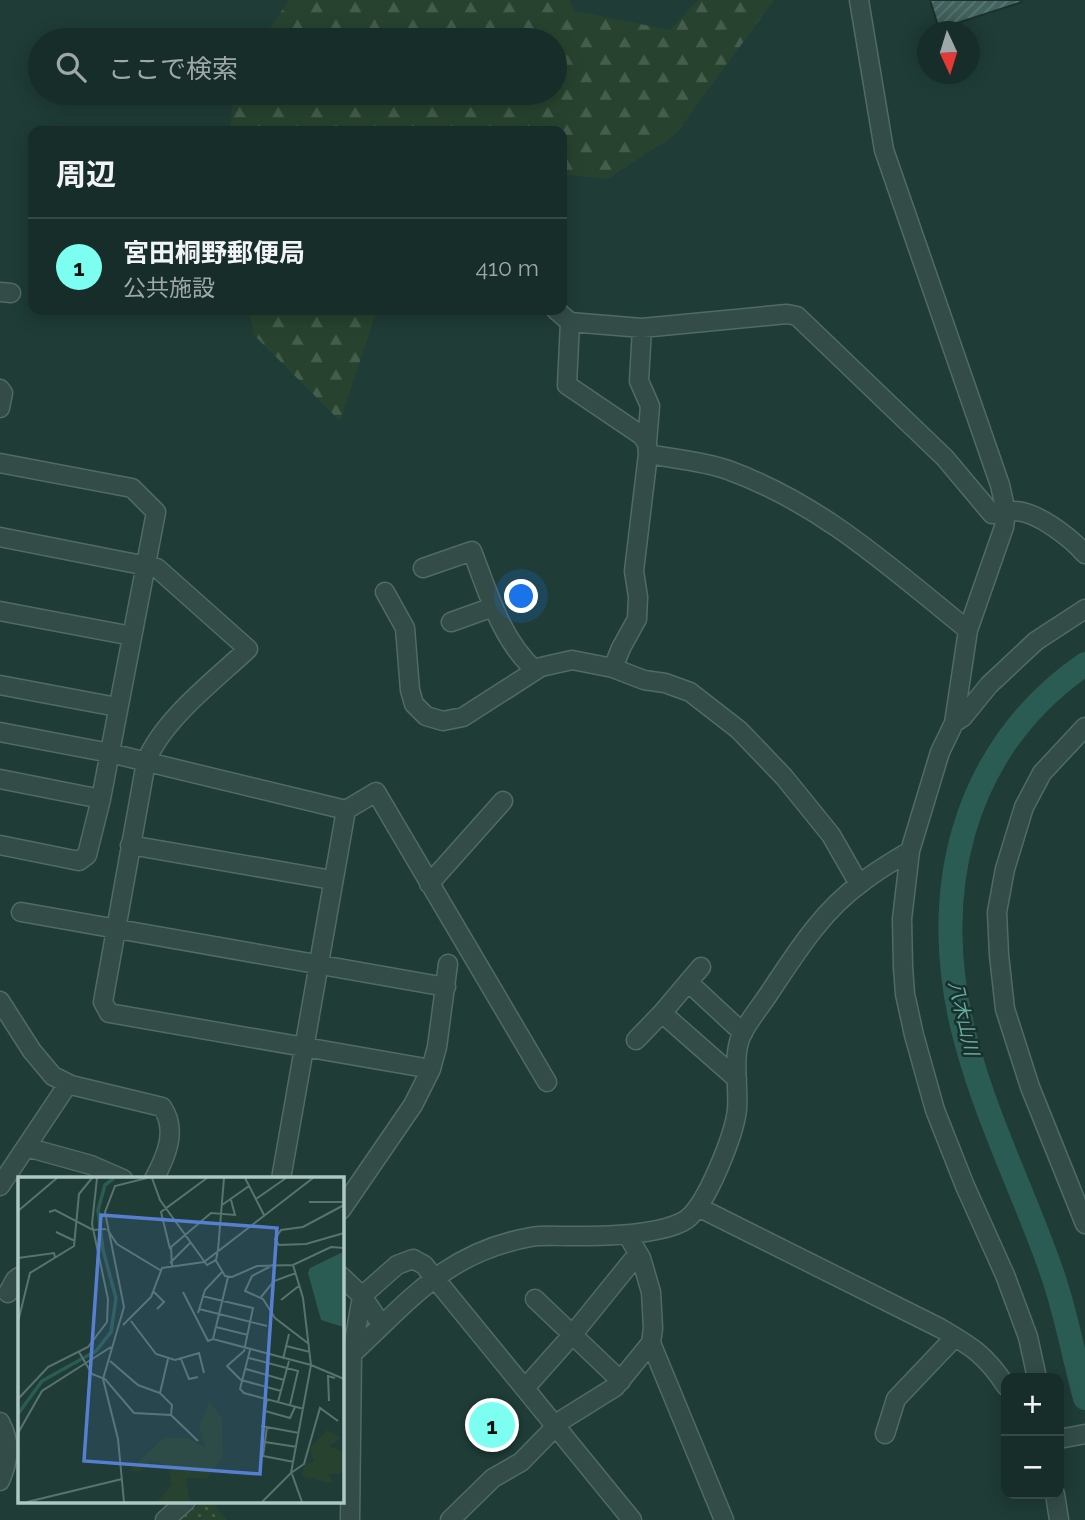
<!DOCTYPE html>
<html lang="ja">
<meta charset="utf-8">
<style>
:root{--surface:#172d29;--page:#203531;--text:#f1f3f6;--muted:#9ea8a8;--line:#364946;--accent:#7cfff0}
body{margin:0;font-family:Raleway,"Noto Sans JP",sans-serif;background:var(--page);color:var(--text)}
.controls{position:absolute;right:21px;bottom:21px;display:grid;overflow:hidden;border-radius:14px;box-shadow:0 4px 18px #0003}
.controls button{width:63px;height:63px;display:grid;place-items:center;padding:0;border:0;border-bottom:2px solid var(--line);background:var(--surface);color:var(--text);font:35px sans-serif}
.compass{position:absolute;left:917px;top:21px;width:63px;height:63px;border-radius:50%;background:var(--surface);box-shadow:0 4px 18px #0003;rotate:176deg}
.you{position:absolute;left:522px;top:597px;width:24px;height:24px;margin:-18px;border:5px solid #fff;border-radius:50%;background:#1a73e8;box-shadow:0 0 0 10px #1a73e833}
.badge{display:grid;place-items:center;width:46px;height:46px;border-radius:50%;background:var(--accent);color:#111;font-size:23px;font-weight:700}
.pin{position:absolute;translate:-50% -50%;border:4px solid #fff;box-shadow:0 2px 7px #0006}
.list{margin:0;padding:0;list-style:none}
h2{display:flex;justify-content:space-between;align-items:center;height:91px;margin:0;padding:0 28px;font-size:30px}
h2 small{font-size:23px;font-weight:400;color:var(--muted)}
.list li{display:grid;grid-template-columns:46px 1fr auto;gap:21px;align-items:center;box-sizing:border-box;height:98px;padding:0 28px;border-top:2px solid var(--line)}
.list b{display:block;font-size:26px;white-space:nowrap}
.list p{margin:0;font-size:23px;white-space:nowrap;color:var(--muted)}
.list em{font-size:23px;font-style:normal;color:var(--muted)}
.icon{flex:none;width:38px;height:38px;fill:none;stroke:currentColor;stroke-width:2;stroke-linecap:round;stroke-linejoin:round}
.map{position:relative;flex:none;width:1085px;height:1520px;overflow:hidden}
.search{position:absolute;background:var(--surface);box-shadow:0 4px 18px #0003;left:28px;top:28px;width:539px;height:77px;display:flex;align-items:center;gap:18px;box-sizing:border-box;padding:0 24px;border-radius:38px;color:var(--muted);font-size:26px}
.panel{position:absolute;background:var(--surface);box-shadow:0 4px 18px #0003;left:28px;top:126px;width:539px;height:189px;border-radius:14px}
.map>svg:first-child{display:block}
.green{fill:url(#green-dots)}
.forest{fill:url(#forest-firs)}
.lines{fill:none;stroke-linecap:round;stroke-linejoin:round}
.river{stroke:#2b5c54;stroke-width:24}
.building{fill:url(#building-hatch);stroke:#1b322f;stroke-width:2}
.minor-casing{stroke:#516a66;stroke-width:21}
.minor{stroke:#334c48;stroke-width:18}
.labels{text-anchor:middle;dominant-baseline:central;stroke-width:5;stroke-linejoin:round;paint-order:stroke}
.water-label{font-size:19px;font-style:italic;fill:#64ab9f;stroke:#19302d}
.inset-river{fill:none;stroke:#2b5c54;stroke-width:3.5}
.inset-road{fill:none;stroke:#587470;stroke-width:2}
.view{fill:#577fd0;fill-opacity:0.15;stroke:#577fd0;stroke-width:3.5}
.inset-edge{fill:none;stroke:#aec8c5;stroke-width:3.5}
</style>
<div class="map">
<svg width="1085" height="1520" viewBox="0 0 1085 1520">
<defs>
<pattern id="green-dots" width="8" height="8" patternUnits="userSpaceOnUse" patternTransform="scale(1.75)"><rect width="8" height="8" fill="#27432f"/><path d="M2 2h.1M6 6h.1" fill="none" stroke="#445d4c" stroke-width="1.8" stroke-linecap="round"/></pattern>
<pattern id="forest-firs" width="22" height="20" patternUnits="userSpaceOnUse" patternTransform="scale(1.75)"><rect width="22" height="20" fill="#27432f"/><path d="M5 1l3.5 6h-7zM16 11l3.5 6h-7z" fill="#445d4c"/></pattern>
<pattern id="building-hatch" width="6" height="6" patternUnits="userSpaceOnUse" patternTransform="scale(1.75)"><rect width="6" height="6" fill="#42635f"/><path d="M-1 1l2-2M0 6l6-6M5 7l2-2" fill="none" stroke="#5b7874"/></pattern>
</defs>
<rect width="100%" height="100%" fill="#1f3c37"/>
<!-- green -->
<path class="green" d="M203 1501H211L227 1520H180Z"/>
<!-- forest -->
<path class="forest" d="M289 0H569L575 11 670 30 698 0H774L675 135 607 179 562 174V131H230L234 93H555V40H262Z
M249 310H377L340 421 254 335Z"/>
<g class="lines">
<!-- river -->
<path class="river" d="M1085 664C959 751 927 899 966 1041 987 1120 1024 1193 1051 1270 1066 1311 1073 1355 1085 1398"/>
</g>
<!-- building -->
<path class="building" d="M930 0H1021L1022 2 939 29Z"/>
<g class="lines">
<!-- minor casing -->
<g class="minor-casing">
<path id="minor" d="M859 0 884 150 1000 485 1006 512 1004 527 968 630 954 723 940 752 910 851 902 919 903 967 905 994 914 1035 935 1110 965 1186 1005 1275 1028 1337 1037 1378
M0 292 11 293
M556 310 570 322 642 328 787 314 797 316 945 458 992 514C999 513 1007 510 1014 511 1037 511 1071 538 1085 554
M570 322 567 385 641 435 647 443 648 454 634 571 638 597 637 619 621 648 613 668
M642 328 639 381 650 406 647 443
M0 389 3 393 0 408
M648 454C674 459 703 461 728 470 822 504 891 568 968 630
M0 463 132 488 156 512 101 799 87 855 79 861 0 845
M0 537 157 568 248 649C215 680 162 720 146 762L103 1002 109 1013 431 1069
M423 568 472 551C488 592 501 640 535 670
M385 592 405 628 410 690 414 704 426 716 443 721 463 717 541 667 572 660 613 668 644 680 665 683 690 692 739 730 784 777 831 835 859 884
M0 611 132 636
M451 622 493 607
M0 685 117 707
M954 723 963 717 989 685 1036 641 1085 609
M1085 727 1042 773 1024 807 1005 869 997 912 999 955 1005 1009 1030 1087 1085 1224
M0 732 110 753 346 810 376 792 547 1082
M0 779 101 799
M130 845 332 880
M429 884 503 801
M21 912 446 987
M701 967 662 1013 737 1079
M688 982 743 1033
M0 1001 32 1051 53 1076 71 1085 162 1107C178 1130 166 1157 154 1179
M636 1040 662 1013
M26 1147 91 1165 123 1179
M281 1179 346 810
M0 1186 68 1084
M698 1207 940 1328C971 1346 986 1355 1006 1386
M341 1210 413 1105 431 1069 437 1047 448 964
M341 1276 362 1296 381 1324
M8 1293 15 1280 19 1277
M535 1299 621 1381
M651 1343 724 1520
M341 1364C405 1307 441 1253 531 1237 543 1235 556 1236 568 1236 599 1236 627 1236 657 1230 667 1228 679 1225 687 1219 707 1204 734 1135 737 1110 739 1086 732 1058 741 1036 748 1021 761 1006 770 992 796 953 822 911 861 883 876 871 893 861 910 851
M525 1388 573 1334 632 1261 641 1258
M0 1422C11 1442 9 1460 0 1481
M885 1434 896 1399 955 1337
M1059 1439 1085 1434
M1055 1494 1059 1520
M165 1520 186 1501
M350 1520 352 1354 362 1296 397 1265 413 1259 424 1265 632 1520
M450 1520 493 1478 521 1462 562 1420 615 1387 651 1343 653 1328 651 1292 641 1258 628 1236"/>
</g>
<!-- minor -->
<use href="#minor" class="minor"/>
</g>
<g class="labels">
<!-- water labels -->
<g class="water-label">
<text transform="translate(964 1018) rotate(77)">八木山川</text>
</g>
</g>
<!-- overview -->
<g transform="translate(18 1177)">
<rect width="326" height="326" fill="#1f3c37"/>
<path d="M191 225 204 240 205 281 189 301H168L172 325H139L154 307 149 288 134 284 122 295 111 294 145 261H170L188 271 181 249ZM309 253 323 261 311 269 325 275V295L310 298 315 304 310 306 284 299 287 287 296 285 292 271Z" fill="#27432f"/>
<path d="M325 75V150L303 143 290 96 292 91Z" fill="#2b5c54"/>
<path class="inset-river" d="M0 237 24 204 78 174 93 155 98 121 85 73 80 33 87 8 96 1"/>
<path class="inset-road" d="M134 1 142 23 189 88 198 83 200 73 206 1M227 1 246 38M238 22 268 1M291 25H326M204 28 231 9M326 28 285 50 263 53 257 62 261 68 288 67 326 56M0 34 39 1M31 35 37 33 75 53 88 52M89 52 99 67 142 93M38 55 57 64M152 72 143 35 189 1M0 81 36 76 37 80M197 82 207 99 214 100 239 89 275 88 313 70 326 71M152 86 172 66M255 88 234 99 227 114 245 122 257 141 291 167M275 88 285 121 293 188 326 202M154 89 153 70 193 36 217 38 213 23M135 114 146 125 139 132M165 115 190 164 195 162 293 188 273 296 244 325M184 119 235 131 226 174 209 189 223 203 263 214M243 120 256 104 278 96M263 123 282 108M181 132 249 149M180 136 187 113 205 94M113 144 138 177 157 183 181 176 186 196M0 145 12 96 56 69 61 17 74 1M105 148 133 120 144 91 186 85 295 1M198 150 230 158M195 162 210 100M268 169 292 175M232 173 222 212 226 216 286 232M61 175 74 197 87 202 116 236 153 238 180 264M231 181 280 194 272 228M163 182 171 202 180 200M265 182 271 157M92 184 120 208 142 216 154 228 153 238M228 192 266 203M142 216 150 182M0 222 30 190 70 170 89 145 90 122 74 47 79 1M249 222 247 234 272 241 277 230M311 224 310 199 317 201M260 225 271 184M243 249 281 256M249 250 245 279 276 285M0 256 24 214 93 170M247 265 279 270M273 296 286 287 302 231 320 244M274 297 284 325M9 325 104 302M106 325 100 262 85 202 106 130 87 35 97 9 129 1"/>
<path class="view" d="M83 38 259 51 242 297 66 284Z"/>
<rect width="326" height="326" class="inset-edge"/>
</g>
</svg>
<div class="controls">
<button>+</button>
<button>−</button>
</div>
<svg class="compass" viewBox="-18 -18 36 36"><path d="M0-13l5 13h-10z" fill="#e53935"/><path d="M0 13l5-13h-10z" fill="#9ea8a8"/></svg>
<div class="you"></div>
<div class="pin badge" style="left:492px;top:1425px">1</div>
<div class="search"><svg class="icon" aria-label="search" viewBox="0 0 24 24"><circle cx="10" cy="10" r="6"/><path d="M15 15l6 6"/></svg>ここで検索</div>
<section class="panel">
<h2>周辺<small></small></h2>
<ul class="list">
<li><span class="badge">1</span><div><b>宮田桐野郵便局</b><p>公共施設</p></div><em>410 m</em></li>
</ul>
</section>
</div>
